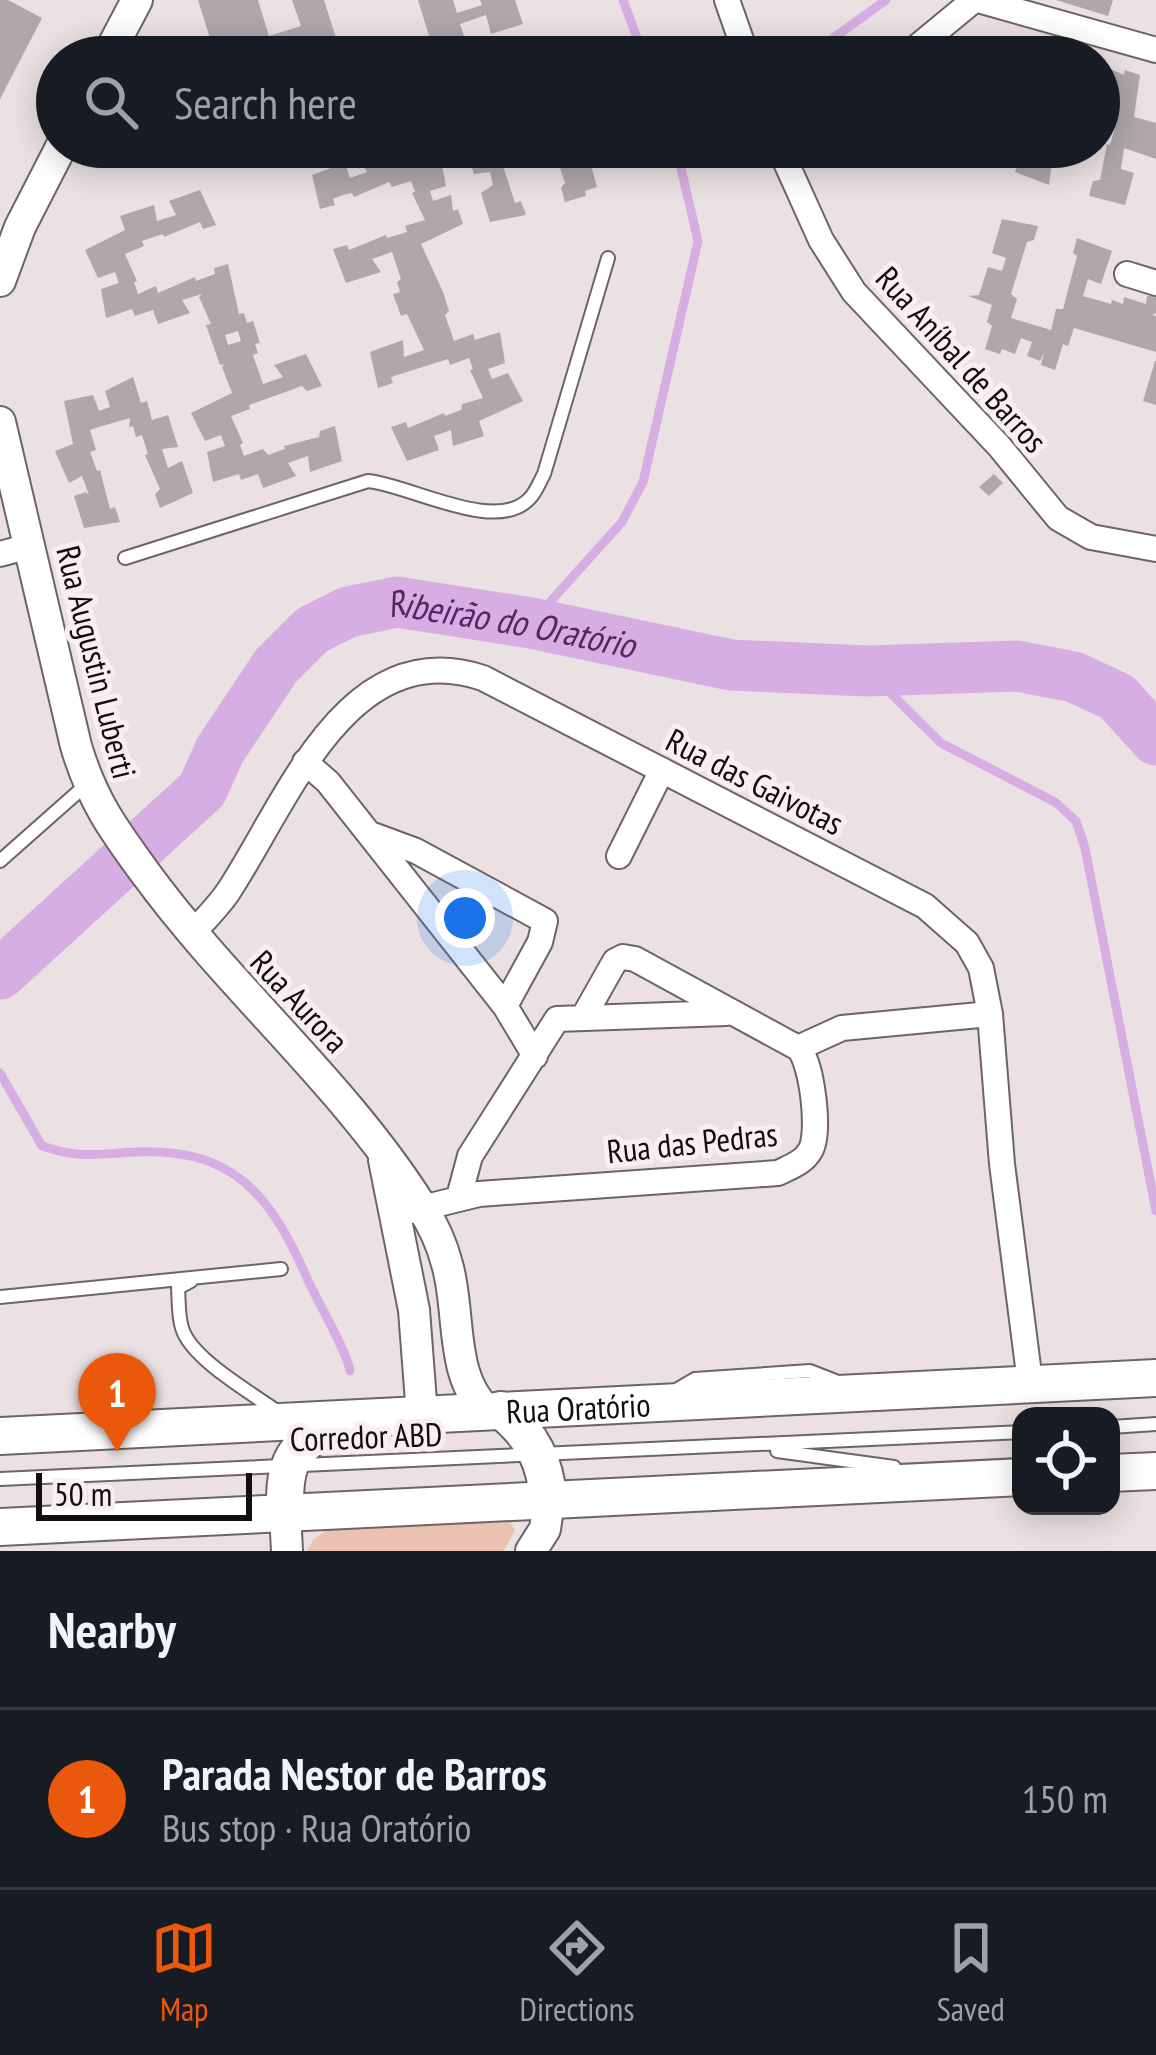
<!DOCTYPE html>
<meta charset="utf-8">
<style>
:root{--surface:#171b24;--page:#20242c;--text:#f1f3f6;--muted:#9ea1a6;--line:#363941;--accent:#ea580c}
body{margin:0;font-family:"PT Sans Narrow",sans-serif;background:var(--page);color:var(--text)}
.controls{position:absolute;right:36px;bottom:36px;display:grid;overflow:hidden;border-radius:24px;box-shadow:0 6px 30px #0003}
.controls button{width:108px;height:108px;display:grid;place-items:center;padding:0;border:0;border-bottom:3px solid var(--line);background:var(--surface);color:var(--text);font:60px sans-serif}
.scale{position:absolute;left:36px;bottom:30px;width:216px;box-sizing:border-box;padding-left:12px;border:6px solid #120e0f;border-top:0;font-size:33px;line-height:42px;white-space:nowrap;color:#120e0f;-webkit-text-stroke:9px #f9eef0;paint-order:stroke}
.you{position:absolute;left:465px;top:918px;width:42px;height:42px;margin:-30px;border:9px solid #fff;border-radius:50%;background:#1a73e8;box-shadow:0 0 0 18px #1a73e833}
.badge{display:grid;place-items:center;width:78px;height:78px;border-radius:50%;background:var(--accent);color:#fff;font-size:39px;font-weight:700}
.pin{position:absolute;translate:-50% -99px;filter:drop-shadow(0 3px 6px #0008)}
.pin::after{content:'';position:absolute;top:63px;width:42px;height:36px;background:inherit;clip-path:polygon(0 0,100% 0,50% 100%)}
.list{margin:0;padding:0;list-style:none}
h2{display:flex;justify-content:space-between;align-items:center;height:156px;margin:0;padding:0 48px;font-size:51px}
h2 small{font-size:39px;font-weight:400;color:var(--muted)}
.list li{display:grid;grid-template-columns:78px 1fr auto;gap:36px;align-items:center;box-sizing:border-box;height:180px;padding:0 48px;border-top:3px solid var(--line)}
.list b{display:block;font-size:45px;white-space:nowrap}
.list p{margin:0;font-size:39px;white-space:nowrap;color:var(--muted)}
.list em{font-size:39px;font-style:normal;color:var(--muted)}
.icon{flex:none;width:66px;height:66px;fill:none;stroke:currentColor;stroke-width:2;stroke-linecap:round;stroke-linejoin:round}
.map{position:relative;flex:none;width:1156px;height:1551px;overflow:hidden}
.search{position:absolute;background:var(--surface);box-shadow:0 6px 30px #0003;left:36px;right:36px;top:36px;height:132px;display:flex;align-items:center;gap:30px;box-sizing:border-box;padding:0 42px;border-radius:66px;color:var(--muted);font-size:45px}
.sheet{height:336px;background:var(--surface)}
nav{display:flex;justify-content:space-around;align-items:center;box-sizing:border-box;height:168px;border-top:3px solid var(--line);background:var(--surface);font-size:33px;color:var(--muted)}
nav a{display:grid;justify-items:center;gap:6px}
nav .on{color:var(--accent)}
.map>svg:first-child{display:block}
.green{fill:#ebc2b1}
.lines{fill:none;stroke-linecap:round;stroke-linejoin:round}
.stream{stroke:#d7aee4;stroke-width:9}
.river{stroke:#d7aee4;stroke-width:51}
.building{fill:#afa7ac;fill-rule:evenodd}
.service-casing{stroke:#6e6467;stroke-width:16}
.minor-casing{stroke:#6e6467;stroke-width:28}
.tertiary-casing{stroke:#6e6467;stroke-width:34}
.primary-casing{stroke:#6e6467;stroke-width:40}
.service{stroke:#fff;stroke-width:12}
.minor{stroke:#fff;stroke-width:24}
.tertiary{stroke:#fff;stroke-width:30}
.primary{stroke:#fff;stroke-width:36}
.labels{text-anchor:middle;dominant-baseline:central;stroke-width:10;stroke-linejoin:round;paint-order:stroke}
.street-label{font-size:33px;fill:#120e0f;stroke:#f9eef0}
.water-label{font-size:36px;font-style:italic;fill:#562464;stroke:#f9eef0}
</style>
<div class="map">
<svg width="1156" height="1551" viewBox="0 0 1156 1551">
<rect width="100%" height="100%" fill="#ebe1e3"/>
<!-- green -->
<path class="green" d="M507 1517 515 1530 504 1551H307L313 1540 331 1527Z"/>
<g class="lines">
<!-- stream -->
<path class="stream" d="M623 0 644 57
M807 57 886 0
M531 623 622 522 643 482 698 241 676 147
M868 671 941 743 1055 802 1076 821 1085 848 1156 1211
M0 1073 42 1146C81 1159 95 1154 134 1152 233 1147 270 1194 307 1278 316 1299 348 1353 350 1371"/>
<!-- river -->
<path class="river" id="s1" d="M0 974 202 790 220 750 276 666 312 630 348 612 397 602 531 623 731 665 868 671 1017 666 1074 677 1117 697 1156 740"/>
</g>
<!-- building -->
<path class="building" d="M0 0H8L42 18 0 99Z
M198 0H258L269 36 301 26 292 0H324L342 57H216Z
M418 0H453L457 13 482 5 480 0H515L523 24 491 34 486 15 460 24 466 42 434 52Z
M1056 0H1113L1108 16Z
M1099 64 1124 75 1125 70 1140 75 1134 117 1156 123V159L1124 148 1121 169 1134 173 1125 205 1089 196 1093 181 1100 180 1107 144 1110 145 1115 128 1110 124 1116 104 1099 102Z
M117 147H159V148L121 159Z
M466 147H497L515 203 521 201 526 215 490 222 481 193 493 185 490 172 474 174Z
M553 147H567L574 162 589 158 597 187 585 191 586 196 565 202 561 188 565 183Z
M1022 147H1054L1049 185 1015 172Z
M390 149 395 163 415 157 417 163 440 155 446 186 430 191 433 201 451 195 453 211 458 209 463 224 421 244 443 292 449 311 445 315 454 341 473 334 475 340 500 332 505 363 488 369 492 379 508 373 523 401 479 421 484 436 453 446 451 430 434 436 439 450 407 461 391 427 406 422 408 428 444 413 445 416 461 410 462 404 483 398 470 370 473 369 469 358 450 365 448 359 391 377 393 383 378 388 370 352 403 340 404 357 424 350 407 314 401 316 393 294 400 292 397 282 401 279 392 252 372 259 381 272 346 283 333 249 347 245 349 250 386 235 387 238 407 232 405 226 425 220 412 193 415 192 411 181 392 187 389 182 354 197 352 193 343 195 333 199 335 205 320 209 312 175 345 163 350 178 367 172 359 159Z
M200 190 216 225 203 229 200 222 164 237 163 234 142 241 144 246 125 254 137 281 134 282 138 294 156 286 158 293 195 277 196 281 215 274 214 268 228 264 239 314 244 313 247 323 253 321 260 343 255 344 258 353 253 355 263 384 283 377 274 365 306 354 322 386 307 391 302 386 249 405 250 409 231 416 243 443 240 445 244 456 263 449 268 455 285 449 284 446 319 437 320 431 335 426 342 461 310 472 308 456 288 463 296 476 263 488 258 474 241 480 239 474 213 482 207 452 225 446 221 435 205 441 191 413 232 393 222 367 224 364 220 365 206 325 211 324 199 297 202 294 182 300 190 313 158 324 153 310 135 316 132 309 106 318 101 289 119 283 115 272 98 278 85 250 125 230 120 216 154 205 157 221 176 215 169 201ZM238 331 241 341 228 345 225 335Z
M1002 219 1038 226 1034 240 1027 242 1011 294 1017 299 1011 318 1051 330 1056 309H1063L1077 256 1073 253 1077 238 1112 251 1101 284 1088 279 1083 296 1111 304 1112 300 1123 304 1124 297 1146 304 1147 296 1156 295V313L1152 315 1156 316V352L1074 328 1068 346 1063 344 1055 370 1041 365 1044 352 1040 361 1027 356 1032 342 1021 338 1015 354 1002 349 1000 354 985 349 992 326 987 322 992 305 968 296 979 295 988 267 1002 271 1006 258 992 253Z
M1155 361H1156V405L1143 401Z
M133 377 141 403 147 401 152 420 168 415 178 447 162 449 168 468 182 461 193 493 160 508 155 494 160 489 145 455 148 454 142 435 136 437 133 426 129 427 130 418 102 426 90 430 96 450 90 452 97 471 100 470 110 509 115 507 120 522 84 528 74 496 86 492 89 495 82 476 69 483 55 451 73 444 64 401 93 395 99 411 110 407 105 391Z
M994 474 1003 483 989 496 979 487Z"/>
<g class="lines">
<!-- service casing -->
<g class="service-casing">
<path id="service" d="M125 558 368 481C410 485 497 535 530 498 536 492 540 481 544 474L608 258
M0 861 87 784
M191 1281 178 1288C179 1301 178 1315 182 1328 191 1359 252 1393 278 1412
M0 1297 281 1269
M673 1392 695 1379 810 1371 838 1382
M1111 1427 1156 1424
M777 1451 894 1467
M0 1479 1021 1432"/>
</g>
<!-- minor casing -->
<g class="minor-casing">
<path id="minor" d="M727 0 747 57
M978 0 1156 50
M905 57 974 0
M779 147 821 240 854 292 999 446 1058 518 1091 537 1156 549
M1127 274 1156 283
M0 554 30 546
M305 762 328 782 505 1006 535 1056
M370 834 416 851 545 921 540 942 505 1006
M619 856 662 770
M192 934C204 920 218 907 228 892 287 803 347 633 483 678L925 906 967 943 981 968 990 1014 1002 1164 1030 1382
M798 1048 842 1028 990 1014
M459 1197 470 1156 557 1019 726 1013
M410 1211 479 1194 778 1173C790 1167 803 1163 810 1151 821 1134 812 1061 798 1048L635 959 623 957 615 961 584 1016"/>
</g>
<!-- tertiary casing -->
<g class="tertiary-casing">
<path id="tertiary" d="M107 57 137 0
M0 281 20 227 61 147
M0 422 76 746C92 800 113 829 146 874 231 990 344 1084 421 1206 432 1223 442 1244 447 1264 461 1310 449 1379 488 1411
M384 1160 414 1310 422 1415
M285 1513 287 1551
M531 1551 545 1529 549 1502"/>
</g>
<!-- primary casing -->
<g class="primary-casing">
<g id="primary">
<path d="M501 1410C533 1436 545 1461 549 1502"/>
<path id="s2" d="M0 1436 1156 1378"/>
<path d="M1111 1473 1156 1471"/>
<path d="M285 1513C284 1459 292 1448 338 1421"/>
<path d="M0 1527 1021 1477"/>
</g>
</g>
<!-- service -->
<use href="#service" class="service"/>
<!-- minor -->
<use href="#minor" class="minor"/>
<!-- tertiary -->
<use href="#tertiary" class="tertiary"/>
<!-- primary -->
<use href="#primary" class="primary"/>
</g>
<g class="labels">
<!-- street labels -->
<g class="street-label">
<text transform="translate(962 359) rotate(48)">Rua Aníbal de Barros</text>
<text transform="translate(97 662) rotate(76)">Rua Augustin Luberti</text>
<text transform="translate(755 781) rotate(27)">Rua das Gaivotas</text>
<text transform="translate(300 1001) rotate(47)">Rua Aurora</text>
<text transform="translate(692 1142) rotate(-6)">Rua das Pedras</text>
<text stroke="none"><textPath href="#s2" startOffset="579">Rua Oratório</textPath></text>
<text transform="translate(366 1436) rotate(-2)">Corredor ABD</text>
</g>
<!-- water labels -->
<g class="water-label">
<text stroke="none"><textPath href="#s1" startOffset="675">Ribeirão do Oratório</textPath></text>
</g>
</g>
</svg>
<div class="controls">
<button><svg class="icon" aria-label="locate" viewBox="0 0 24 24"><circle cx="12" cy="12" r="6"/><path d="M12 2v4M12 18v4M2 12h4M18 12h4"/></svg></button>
</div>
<div class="scale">50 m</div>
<div class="you"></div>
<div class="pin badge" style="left:117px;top:1452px">1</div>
<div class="search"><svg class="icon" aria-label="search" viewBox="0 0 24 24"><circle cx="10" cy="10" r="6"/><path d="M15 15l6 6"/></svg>Search here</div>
</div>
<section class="sheet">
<h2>Nearby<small></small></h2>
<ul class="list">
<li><span class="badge">1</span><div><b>Parada Nestor de Barros</b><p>Bus stop · Rua Oratório</p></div><em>150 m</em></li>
</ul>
</section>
<nav>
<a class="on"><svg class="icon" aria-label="map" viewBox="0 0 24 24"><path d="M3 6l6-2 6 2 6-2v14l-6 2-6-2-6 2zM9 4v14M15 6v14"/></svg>Map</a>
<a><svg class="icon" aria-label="directions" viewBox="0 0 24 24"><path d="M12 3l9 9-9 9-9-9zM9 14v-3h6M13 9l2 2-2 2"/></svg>Directions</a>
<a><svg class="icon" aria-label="saved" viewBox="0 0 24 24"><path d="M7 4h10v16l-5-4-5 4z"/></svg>Saved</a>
</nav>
